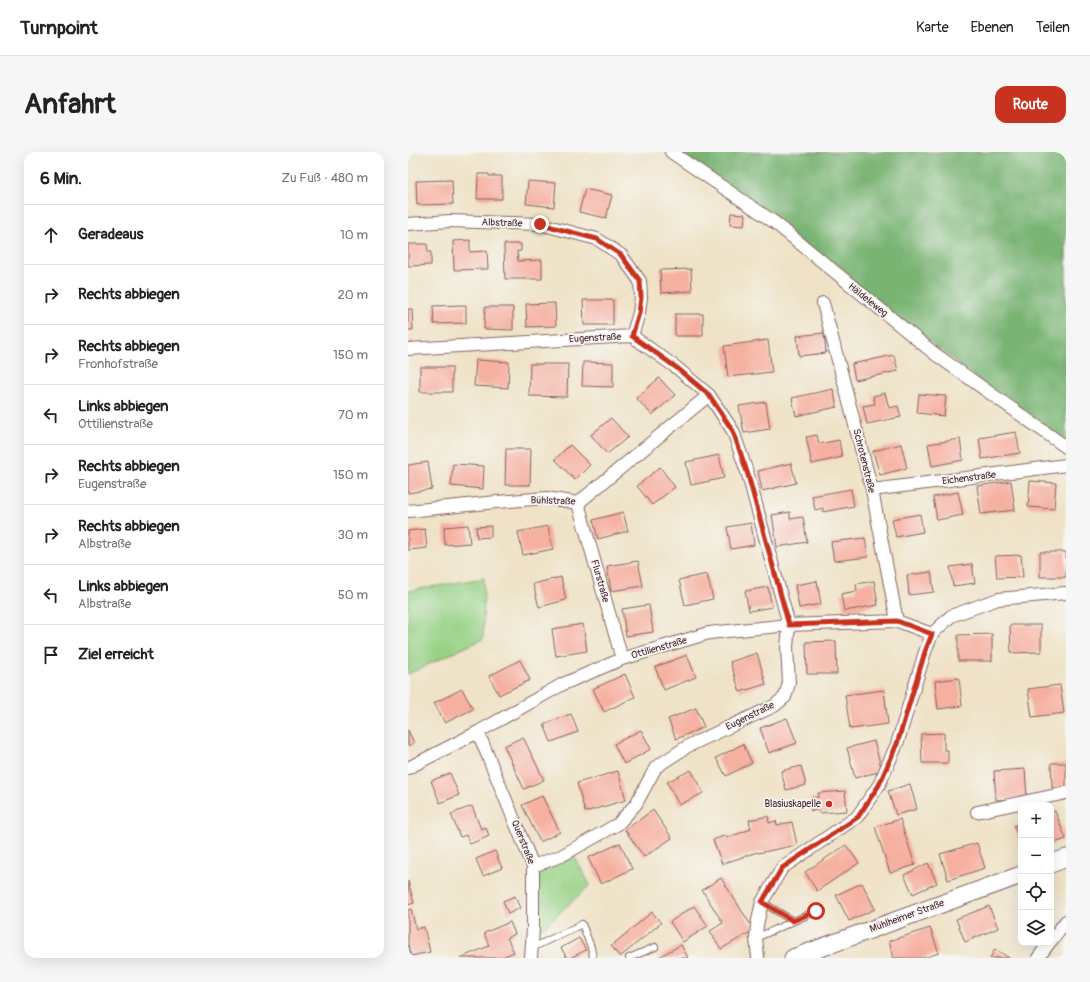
<!DOCTYPE html>
<html lang="de">
<meta charset="utf-8">
<style>
:root{--surface:#fff;--page:#f6f6f6;--text:#222;--muted:#767676;--line:#e0e0e0;--accent:#c8321e}
body{margin:0;font-family:Pangolin,sans-serif;background:var(--page);color:var(--text)}
.controls{position:absolute;right:12px;bottom:12px;display:grid;overflow:hidden;border-radius:8px;box-shadow:0 4px 16px #0002}
.controls button{width:36px;height:36px;display:grid;place-items:center;padding:0;border:0;border-bottom:1px solid var(--line);background:var(--surface);color:var(--text);font:20px sans-serif}
.stop{position:absolute;width:12px;height:12px;margin:-9px;border:3px solid #c8321e;border-radius:50%;background:#fff}
.stop.end{background:#c8321e;border-color:#fff;box-shadow:0 1px 4px #0008}
.list{margin:0;padding:0;list-style:none}
h2{display:flex;justify-content:space-between;align-items:center;height:52px;margin:0;padding:0 16px;font-size:17px}
h2 small{font-size:13px;font-weight:400;color:var(--muted)}
.list li{display:grid;grid-template-columns:26px 1fr auto;gap:12px;align-items:center;box-sizing:border-box;height:60px;padding:0 16px;border-top:1px solid var(--line)}
.list b{display:block;font-size:15px;white-space:nowrap}
.list p{margin:0;font-size:13px;white-space:nowrap;color:var(--muted)}
.list em{font-size:13px;font-style:normal;color:var(--muted)}
.icon{flex:none;width:22px;height:22px;fill:none;stroke:currentColor;stroke-width:2;stroke-linecap:round;stroke-linejoin:round}
.map{position:relative;flex:none;width:658px;height:806px;overflow:hidden;border-radius:12px}
header{display:flex;align-items:center;gap:24px;box-sizing:border-box;height:56px;padding:0 20px;background:var(--surface);border-bottom:1px solid var(--line)}
header strong{font-size:19px}
nav{display:flex;gap:22px;margin-inline-start:auto;font-size:14px}
.intro{display:flex;align-items:center;justify-content:space-between;box-sizing:border-box;height:96px;padding:0 24px}
h1{margin:0;font-size:28px}
.button{padding:10px 18px;border-radius:12px;background:var(--accent);color:#fff;font-size:14px;font-weight:700}
main{display:flex;gap:24px;padding:0 24px}
aside{flex:1;background:var(--surface);border-radius:12px;box-shadow:0 4px 16px #0002}
.map>svg:first-child{display:block}
.green{fill:#97d286;stroke:#707858}
.forest{fill:#79b473;stroke:#626a4f}
.building{fill:#f6b0a0}
.lines{fill:none;stroke-linecap:round;stroke-linejoin:round}
.lane-casing{stroke:#846361;stroke-width:8}
.street-casing{stroke:#846361;stroke-width:14}
.secondary-casing{stroke:#846361;stroke-width:19}
.lane{stroke:#fff;stroke-width:6}
.street{stroke:#fff;stroke-width:12}
.secondary{stroke:#fff;stroke-width:17}
.route{stroke:#c8321e;stroke-width:5}
.poi-dot{fill:#c8321e;stroke:#f6f6f2;stroke-width:1.5}
.labels{text-anchor:middle;dominant-baseline:central;stroke-width:3.5;stroke-linejoin:round;paint-order:stroke}
.street-label{font-size:10px;fill:#4a1f2b;stroke:#f6f6f2}
.poi-label{font-size:10px;fill:#4a1f2b;stroke:#f6f6f2;text-anchor:end}
</style>
<header>
<strong>Turnpoint</strong>
<nav><a>Karte</a><a>Ebenen</a><a>Teilen</a></nav>
</header>
<div class="intro"><h1>Anfahrt</h1><a class="button">Route</a></div>
<main>
<aside>
<h2>6 Min.<small>Zu Fuß · 480 m</small></h2>
<ul class="list">
<li><svg class="icon" aria-label="ahead" viewBox="0 0 24 24"><path d="M12 20V5M6 11l6-6 6 6"/></svg><div><b>Geradeaus</b></div><em>10 m</em></li>
<li><svg class="icon" aria-label="right" viewBox="0 0 24 24"><path d="M7 20v-9h11M14 6l5 5-5 5"/></svg><div><b>Rechts abbiegen</b></div><em>20 m</em></li>
<li><svg class="icon" aria-label="right" viewBox="0 0 24 24"><path d="M7 20v-9h11M14 6l5 5-5 5"/></svg><div><b>Rechts abbiegen</b><p>Fronhofstraße</p></div><em>150 m</em></li>
<li><svg class="icon" aria-label="left" viewBox="0 0 24 24"><path d="M17 20v-9H6M10 6l-5 5 5 5"/></svg><div><b>Links abbiegen</b><p>Ottilienstraße</p></div><em>70 m</em></li>
<li><svg class="icon" aria-label="right" viewBox="0 0 24 24"><path d="M7 20v-9h11M14 6l5 5-5 5"/></svg><div><b>Rechts abbiegen</b><p>Eugenstraße</p></div><em>150 m</em></li>
<li><svg class="icon" aria-label="right" viewBox="0 0 24 24"><path d="M7 20v-9h11M14 6l5 5-5 5"/></svg><div><b>Rechts abbiegen</b><p>Albstraße</p></div><em>30 m</em></li>
<li><svg class="icon" aria-label="left" viewBox="0 0 24 24"><path d="M17 20v-9H6M10 6l-5 5 5 5"/></svg><div><b>Links abbiegen</b><p>Albstraße</p></div><em>50 m</em></li>
<li><svg class="icon" aria-label="arrive" viewBox="0 0 24 24"><path d="M6 21V4h12l-3 4 3 4H6"/></svg><div><b>Ziel erreicht</b></div></li>
</ul>
</aside>
<div class="map">
<svg width="658" height="806" viewBox="0 0 658 806">
<rect width="100%" height="100%" fill="#f6f6f2"/>
<filter id="ink" filterUnits="userSpaceOnUse"><feTurbulence type="fractalNoise" baseFrequency=".025" numOctaves="2"/><feDisplacementMap in="SourceGraphic" scale="8" xChannelSelector="R" yChannelSelector="G"/><feConvolveMatrix kernelMatrix="1 2 1 2 8 2 1 2 1" color-interpolation-filters="sRGB"/></filter>
<filter id="wash" filterUnits="userSpaceOnUse"><feTurbulence type="fractalNoise" baseFrequency=".012" numOctaves="4" result="noise"/><feDisplacementMap in="SourceGraphic" scale="16" xChannelSelector="R" yChannelSelector="G"/><feGaussianBlur stdDeviation="0.9" result="paint"/><feColorMatrix in="noise" values="0 0 0 0 0 0 0 0 0 0 0 0 0 0 0 0 0 1.4 0 .05"/><feComposite in="paint" operator="in"/></filter>
<g filter="url(#wash)">
<rect width="100%" height="100%" fill="#efe2c6"/>
<!-- green -->
<path class="green" d="M76 426 75 487 0 522V439Z
M166 704 182 733 133 778 128 741 132 721Z"/>
<!-- forest -->
<path class="forest" d="M263 0H658V295L366 70Z"/>
<g id="blocks">
<!-- building -->
<path class="building" d="M70 22H81V24H94V47H69Z
M44 28 45 52 9 53 8 29Z
M120 29 148 31 146 55 118 52Z
M177 37 204 43 198 66 171 60Z
M323 61 337 62 336 74 322 73Z
M62 88V100L79 99 80 117 46 118 45 89Z
M0 92H19L20 100H23V113L0 114Z
M96 92H113V99H109L110 109 134 108V127H97Z
M283 117 284 139 253 141 252 118Z
M175 148H205V173H176Z
M147 151 148 174 119 175 118 152Z
M58 153V171L26 172 25 154Z
M77 155H105V178L76 177Z
M0 157H4L5 178H0Z
M267 162H295V184H267Z
M416 181 418 201 391 204 389 184Z
M360 188 364 220 320 225 316 194Z
M486 203 490 219 447 228 444 212Z
M68 208 101 210 100 236 66 234Z
M175 210 205 211V235L174 234Z
M122 212H160L159 245 121 244Z
M12 215H44V240H12Z
M251 226 267 243 244 263 228 246Z
M425 237 429 255 388 264 384 246Z
M477 241 481 256 490 254 493 265 459 272 455 254 467 252 465 244Z
M511 242 538 244 536 264 509 261Z
M358 250 362 277 336 281 331 254Z
M203 266 220 285 199 302 183 283Z
M608 280 612 301 574 307 571 286Z
M409 283 411 292 431 288 434 305 404 312 398 285Z
M552 287 555 308 524 314 520 292Z
M493 292 499 316 472 323 465 299Z
M162 293 182 313 167 328 147 307Z
M98 297H123L122 333H97Z
M311 303 316 326 283 333 278 310Z
M20 310 24 337 0 341V313Z
M383 311 388 331 354 339 350 319Z
M45 312 76 314 75 337 43 334Z
M252 315 267 335 244 353 229 334Z
M603 329 607 358 573 362 569 334Z
M622 329 648 331 646 357 620 355Z
M443 337 446 354 415 360V356L407 358 404 344Z
M550 340 555 363 529 368 525 345Z
M215 360 220 379 190 387 185 368Z
M382 360V367L395 365 399 390 369 395 364 363Z
M512 362 515 380 488 385 484 367Z
M343 371 346 393 323 397 319 375Z
M60 373 62 391 37 393 36 375Z
M83 374V385L69 386 68 375Z
M140 374 145 397 115 403 110 380Z
M17 377 19 396 0 398V379Z
M457 386 460 405 426 409 423 390Z
M632 400H658V425H632Z
M613 403 615 425 589 426 587 404Z
M230 409 235 434 203 439 199 414Z
M564 412 567 431 545 434 542 415Z
M523 420 526 440 501 443 499 423Z
M299 422 305 447 277 453 271 428Z
M153 425 158 448 131 455 125 432Z
M409 429 413 452 391 456 387 433Z
M466 429 470 453 436 459 433 442 449 439 448 432Z
M360 435 364 455 341 459 337 439Z
M241 453 245 480 218 484 214 457Z
M175 472 179 499 148 504 144 477Z
M602 473H633V500L603 501Z
M584 482V509H550V483Z
M428 489 429 522H399L398 490Z
M349 501 358 532 332 540 322 510Z
M279 503 288 525 256 538 247 515Z
M112 508 122 528 91 543 81 524Z
M217 522 227 545 196 560 185 537Z
M551 526 554 554 530 557 527 529Z
M652 533 656 561 624 565 620 537Z
M54 537 65 557 37 571 26 551Z
M476 538 480 572 442 577 437 543Z
M288 556 296 575 268 587 260 567Z
M163 562 170 580 143 590 136 572Z
M379 566 389 591 361 601 352 576Z
M0 578 6 591 0 594Z
M233 578 243 597 216 612 206 592Z
M536 581V598H540V611H514L513 582Z
M115 585 136 628 116 637 96 594Z
M466 589 474 619 447 626 439 596Z
M335 592 344 611 318 624 308 606Z
M643 611H658V635L644 636Z
M393 614 398 633 378 638 373 619Z
M617 617 619 646 588 648 586 619Z
M283 618 295 641 271 653 259 630Z
M210 619 218 648 177 660 169 631Z
M42 621 51 643 32 651 23 629Z
M502 632 509 657 488 663 480 639Z
M437 639 439 659 412 661 411 658 403 659 402 646 411 645 410 641Z
M134 644 152 680 132 690 114 653Z
M64 654 73 677 78 675 81 684 62 692 58 683 52 685 43 662Z
M245 658 264 686 236 705 217 678Z
M647 659 658 687 643 692V660Z
M360 664 361 671 368 669 369 673 384 670 389 693 350 701 349 700 314 712 305 688 318 683 319 686 343 677 341 668Z
M492 667 507 713 482 721 467 675Z
M613 672V692L606 674Z
M212 691 224 717 193 732 180 706Z
M569 691 577 716 540 728 532 702Z
M438 693 451 711 409 739 397 720Z
M87 699 94 716 75 724 68 707Z
M520 711 529 731 505 742 496 723Z
M313 726 346 778 313 797 302 779 315 771 294 738Z
M0 729 6 751 0 753Z
M454 731 467 757 441 769 428 743Z
M107 744 112 756 100 762 95 749Z
M286 754 300 774 275 790 262 770Z
M581 754 590 776 557 790 548 767Z
M3 757 8 777 16 775 22 800 3 804 0 791V758Z
M244 760 253 771 212 805 203 794Z
M102 770 107 782 99 786 106 800 92 806H52L81 794 76 781Z
M522 776 531 801 515 806H486L481 789Z
M171 786 178 798 162 806H159L153 796Z
M273 793 280 806H249Z
M587 797 601 806H582Z"/>
</g>
</g>
<g filter="url(#ink)">
<use href="#blocks" fill-opacity="0" stroke="#846361" stroke-width="1"/>
<g class="lines">
<!-- lane casing -->
<g class="lane-casing">
<path id="lane" d="M354 750 385 769
M348 786 408 759
M124 796 174 772 183 795 185 806
M221 806 247 795"/>
</g>
<!-- street casing -->
<g class="street-casing">
<path id="street" d="M263 0 366 70 527 202 658 295
M0 72 42 69 132 72 189 87 213 103 232 129 233 145 231 161 224 184
M415 151 464 338 489 469
M0 197 224 184 269 216 301 243 325 279 340 323 381 473 379 495 381 531 377 545 366 554 280 594 248 615 228 652 210 672 153 704 125 714
M464 338 658 313
M170 351 214 507
M0 359 89 350 139 346 170 351 301 243
M70 580 125 714V776L123 806
M0 616 70 580 155 532 214 507 301 481 381 473 489 469 524 482
M569 660 658 641
M643 789 658 769
M350 806 348 786 349 773 354 750 374 716 449 665 471 633 489 592 517 500 524 482 543 464 590 447 658 441
M630 806 641 791"/>
</g>
<!-- secondary casing -->
<g class="secondary-casing">
<path id="secondary" d="M643 712 658 706
M385 806 613 723"/>
</g>
<!-- lane -->
<use href="#lane" class="lane"/>
<!-- street -->
<use href="#street" class="street"/>
<!-- secondary -->
<use href="#secondary" class="secondary"/>
</g>
</g>
<g class="lines" filter="url(#ink)">
<!-- route -->
<path class="route" d="M132 72 189 87 213 103 232 129 233 145 231 161 224 184 269 216 301 243 325 279 340 323 381 473 489 469 524 482 517 500 489 592 471 633 450 665 374 716 354 750 385 769 408 759"/>
</g>
<!-- markers -->
<circle class="poi-dot" cx="421" cy="652" r="4"/>
<g class="labels">
<!-- street labels -->
<g class="street-label">
<text transform="translate(94 71) rotate(2)">Albstraße</text>
<text transform="translate(460 148) rotate(39)">Häldeleweg</text>
<text transform="translate(187 186) rotate(-3)">Eugenstraße</text>
<text transform="translate(456 309) rotate(76)">Schrotenstraße</text>
<text transform="translate(561 326) rotate(-7)">Eichenstraße</text>
<text transform="translate(145 349) rotate(2)">Bühlstraße</text>
<text transform="translate(192 429) rotate(74)">Flurstraße</text>
<text transform="translate(251 496) rotate(-16)">Ottilienstraße</text>
<text transform="translate(342 564) rotate(-26)">Eugenstraße</text>
<text transform="translate(115 690) rotate(68)">Querstraße</text>
<text transform="translate(499 764) rotate(-20)">Mühlheimer Straße</text>
</g>
<!-- poi labels -->
<g class="poi-label">
<text x="413" y="652">Blasiuskapelle</text>
</g>
</g>
</svg>
<div class="controls">
<button>+</button>
<button>−</button>
<button><svg class="icon" aria-label="locate" viewBox="0 0 24 24"><circle cx="12" cy="12" r="6"/><path d="M12 2v4M12 18v4M2 12h4M18 12h4"/></svg></button>
<button><svg class="icon" aria-label="layers" viewBox="0 0 24 24"><path d="M12 4l9 5-9 5-9-5zM3 14l9 5 9-5"/></svg></button>
</div>
<div class="stop" style="left:408px;top:759px"></div>
<div class="stop end" style="left:132px;top:72px"></div>
</div>
</main>
